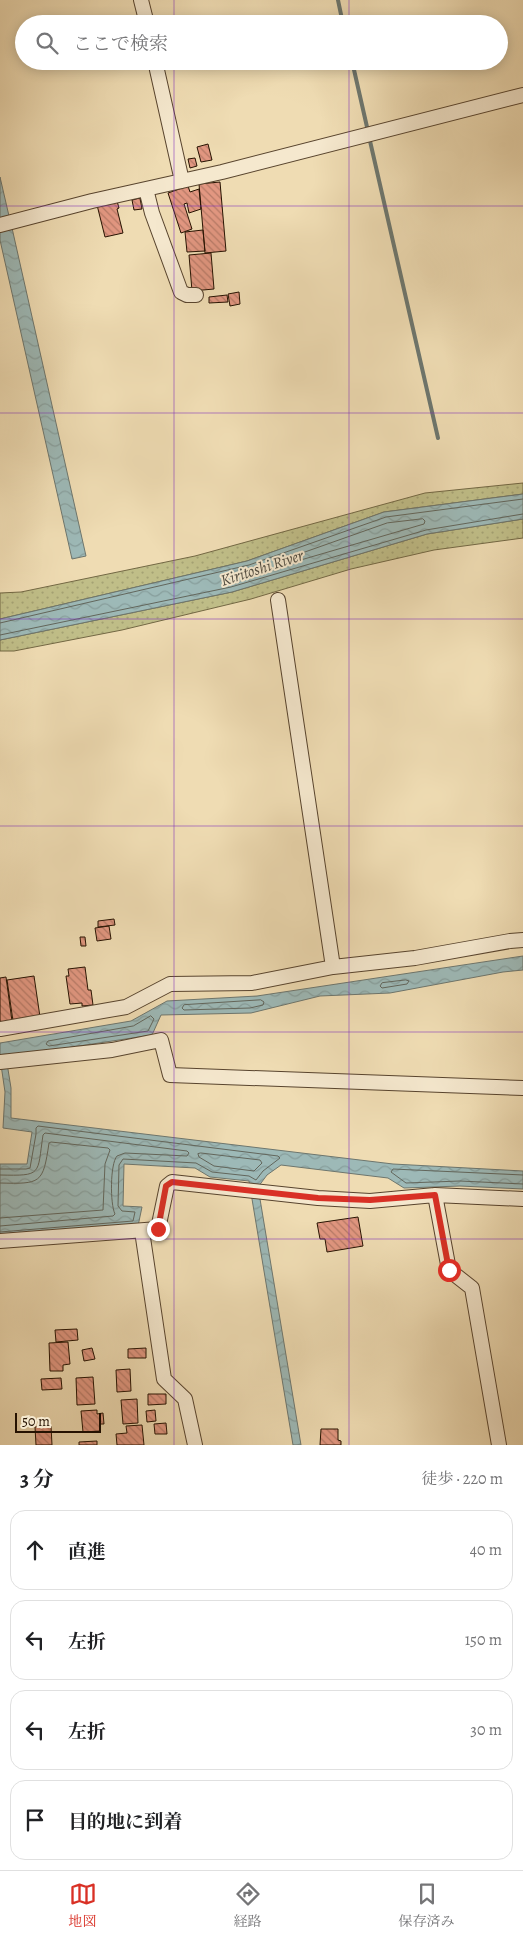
<!DOCTYPE html>
<html lang="ja">
<meta charset="utf-8">
<style>
:root{--surface:#fff;--page:#f2f2f2;--text:#202124;--muted:#757577;--line:#e0e0e0;--accent:#d93025}
body{margin:0;font-family:Alegreya,"Noto Serif JP",serif;background:var(--page);color:var(--text)}
.scale{position:absolute;left:15px;bottom:12px;width:86px;box-sizing:border-box;padding-left:5px;border:2px solid #261201;border-top:0;font-size:14px;line-height:18px;white-space:nowrap;color:#261201;-webkit-text-stroke:4px #f5e8ce;paint-order:stroke}
.stop{position:absolute;width:15px;height:15px;margin:-11px;border:4px solid #d93025;border-radius:50%;background:#fff}
.stop.end{background:#d93025;border-color:#fff;box-shadow:0 1px 5px #0008}
.list{margin:0;padding:0;list-style:none}
h2{display:flex;justify-content:space-between;align-items:center;height:65px;margin:0;padding:0 20px;font-size:21px}
h2 small{font-size:16px;font-weight:400;color:var(--muted)}
.list li{display:grid;grid-template-columns:32px 1fr auto;gap:15px;align-items:center;box-sizing:border-box;height:80px;margin:0 10px 10px;padding:0 10px;border:1px solid var(--line);border-radius:15px}
.list b{display:block;font-size:19px;white-space:nowrap}
.list em{font-size:16px;font-style:normal;color:var(--muted)}
.icon{flex:none;width:28px;height:28px;fill:none;stroke:currentColor;stroke-width:2;stroke-linecap:round;stroke-linejoin:round}
.map{position:relative;flex:none;width:523px;height:1445px;overflow:hidden}
.search{position:absolute;background:var(--surface);box-shadow:0 2px 12px #0003;left:15px;right:15px;top:15px;height:55px;display:flex;align-items:center;gap:12px;box-sizing:border-box;padding:0 18px;border-radius:28px;color:var(--muted);font-size:19px}
.sheet{height:425px;background:var(--surface)}
nav{display:flex;justify-content:space-around;align-items:center;box-sizing:border-box;height:70px;border-top:1px solid var(--line);background:var(--surface);font-size:14px;color:var(--muted)}
nav a{display:grid;justify-items:center;gap:2px}
nav .on{color:var(--accent)}
.map>svg:first-child{display:block}
.grass{fill:url(#grass-dots);stroke:#736844}
.water{fill:url(#water-waves);stroke:#6d766e}
.lines{fill:none;stroke-linecap:round;stroke-linejoin:round}
.shore{stroke:#62665c;stroke-width:1}
.stream{stroke:#6d766e;stroke-width:4}
.building{fill:url(#building-back-hatch);stroke:#261201}
.street-casing{stroke:#58442e;stroke-width:16}
.street{stroke:#f5e8ce;stroke-width:14}
.route{stroke:#d93025;stroke-width:6}
.grid{fill:none;stroke:#7b2cbf;stroke-width:1;stroke-opacity:0.55}
.labels{text-anchor:middle;dominant-baseline:central;stroke-width:4;stroke-linejoin:round;paint-order:stroke}
.water-label{font-size:16px;font-style:italic;fill:#504c41;stroke:#f5e8ce}
</style>
<div class="map">
<svg width="523" height="1445" viewBox="0 0 523 1445">
<defs>
<pattern id="grass-dots" width="8" height="8" patternUnits="userSpaceOnUse" patternTransform="scale(1.25)"><rect width="8" height="8" fill="#c0be88"/><path d="M2 2h.1M6 6h.1" fill="none" stroke="#a5a274" stroke-width="1.8" stroke-linecap="round"/></pattern>
<pattern id="water-waves" width="16" height="10" patternUnits="userSpaceOnUse" patternTransform="scale(1.25)"><rect width="16" height="10" fill="#9db9b7"/><path d="M0 5q4-4 8 0t8 0" fill="none" stroke="#879e9c"/></pattern>
<pattern id="building-back-hatch" width="6" height="6" patternUnits="userSpaceOnUse" patternTransform="scale(1.25)"><rect width="6" height="6" fill="#e29781"/><path d="M-1 5l2 2M0 0l6 6M5-1l2 2" fill="none" stroke="#b77a67"/></pattern>
</defs>
<rect width="100%" height="100%" fill="#efdcb3"/>
<filter id="stains"><feTurbulence type="fractalNoise" baseFrequency=".004" numOctaves="4"/><feColorMatrix values="0 0 0 0 .2 0 0 0 0 .09 0 0 0 0 .02 0 0 0 .5 -.17"/></filter>
<radialGradient id="worn" r=".72"><stop offset=".6" stop-color="#630" stop-opacity="0"/><stop offset="1" stop-color="#630" stop-opacity=".3"/></radialGradient>
<!-- grass -->
<path class="grass" d="M523 483V494L384 512 247 561 0 619V593L21 592 195 556 425 493Z
M523 519V538L434 550 351 569 251 599 122 630 14 651H0V640L232 592 427 534Z"/>
<!-- water -->
<path class="water" d="M0 177 9 216 0 219Z
M12 228 86 556 72 559 0 240V231Z
M523 494V519L427 534 232 592 0 640V619L247 561 384 512Z
M523 956V970L503 972 390 993 320 996 251 1013 161 1015 152 1035 6 1057 11 1088V1118L393 1164 523 1171V1189L460 1186 404 1188 388 1178 281 1165 267 1175 258 1187 301 1445H293L249 1181 210 1177 195 1168 124 1164 123 1206 142 1207 138 1226 0 1237V1164H27L32 1132 3 1128 5 1092 0 1058V1043L131 1021 167 1001 257 996Z"/>
<g class="lines">
<!-- shore -->
<path class="shore" d="M423 519 425 521 424 524 287 564 284 562 285 559 387 523Z
M0 623 249 565 386 517 523 499
M0 635 231 587 426 530 523 514
M406 980 409 981 407 984 382 988 380 986 382 983Z
M261 1000 264 1002 263 1005 250 1008 184 1010 182 1008 184 1005Z
M151 1016 154 1019 148 1031 49 1046 46 1044 48 1041 133 1026Z
M201 1153 260 1160 262 1163 254 1171 214 1166 199 1157 198 1154Z
M0 1169H26L30 1168 36 1134V1128L38 1126 278 1156 280 1158 263 1171 256 1180 249 1176 212 1172 196 1163 123 1159 119 1165 118 1206 122 1211 135 1212 133 1221 0 1232
M0 1175C43 1176 37 1175 43 1135L45 1133 187 1151 189 1153 187 1156 125 1153 117 1156C110 1164 110 1204 115 1214L113 1216 0 1226
M523 1175 393 1169 391 1172 406 1183 460 1181 523 1184
M0 1183C41 1184 43 1184 49 1143L51 1142 108 1148 110 1150 105 1164 103 1210 0 1218"/>
<!-- stream -->
<path class="stream" d="M338 0 343 24
M352 61 367 127
M370 141 438 438"/>
</g>
<!-- building -->
<path class="building" d="M208 144 212 160 201 162 197 147Z
M195 158 197 166 190 168 188 159Z
M220 182 226 251 205 253 199 184Z
M188 186 190 192 199 189 201 209 189 213 187 203 184 204 192 229 181 233 168 193Z
M140 198 142 209 134 210 132 200Z
M117 201 119 208 117 209 123 233 105 237 97 205Z
M203 230 205 251 187 252 185 232Z
M211 253 214 289 192 291 189 255Z
M239 292 240 304 230 306 228 294Z
M227 295 228 302 209 303V297Z
M114 919 115 925 98 927V921Z
M109 926 111 939 97 941 95 928Z
M80 937H85L86 946H81Z
M85 967 88 990H91L93 1005 82 1006V1003L70 1004 66 976H69L68 969Z
M34 976 40 1017 13 1021 7 980Z
M6 977 12 1021 0 1023V978Z
M358 1217 363 1246 327 1252 325 1239H320L317 1223Z
M77 1329 78 1340 56 1342 55 1330Z
M68 1342 70 1364 63 1365V1371H50L49 1343Z
M92 1348 95 1359 84 1361 82 1350Z
M146 1348V1358H128V1349Z
M130 1369 131 1391 117 1392 116 1370Z
M93 1377 95 1404 77 1405 76 1378Z
M61 1378 62 1389 42 1390 41 1379Z
M148 1394H166V1404L148 1405Z
M137 1399 138 1423 123 1424 121 1400Z
M97 1410V1414L103 1413 104 1424H100V1431L83 1432 81 1411Z
M155 1410 156 1421 147 1422 146 1411Z
M166 1423 167 1434H155L154 1424Z
M142 1425 144 1445H117L116 1434 127 1433 126 1426Z
M51 1426 52 1445H36L35 1427Z
M321 1429H338V1440L341 1441V1445H320Z
M97 1441V1445H79V1442Z"/>
<g class="lines">
<!-- street casing -->
<g class="street-casing">
<path id="street" d="M141 0 147 24
M155 61 182 181
M146 189 152 213 181 292 187 295H196
M0 225 92 201 222 172 523 95
M278 600 333 967
M0 1029 126 1007 170 984 252 983 333 967 415 958 510 941 523 940
M0 1062 112 1050 161 1040 170 1075 523 1088
M435 1195 449 1270 472 1288 499 1445
M142 1231 164 1379 185 1399 195 1445
M0 1241 158 1229 167 1186 172 1182 318 1198 370 1201 435 1195 523 1199"/>
</g>
<!-- street -->
<use href="#street" class="street"/>
</g>
<g class="lines">
<!-- route -->
<path class="route" d="M158 1229 166 1186 172 1182 318 1198 370 1200 435 1195 449 1270"/>
</g>
<!-- grid -->
<path class="grid" d="M174 0V24M349 0V24M174 61V1445M349 61V1445M0 206H523M0 413H523M0 619H523M0 826H523M0 1032H523M0 1239H523"/>
<g class="labels">
<!-- water labels -->
<g class="water-label">
<text transform="translate(262 568) rotate(-18)">Kiritoshi River</text>
</g>
</g>
<rect width="100%" height="100%" filter="url(#stains)"/>
<rect width="100%" height="100%" fill="url(#worn)"/>
</svg>
<div class="scale">50 m</div>
<div class="stop" style="left:449px;top:1270px"></div>
<div class="stop end" style="left:158px;top:1229px"></div>
<div class="search"><svg class="icon" aria-label="search" viewBox="0 0 24 24"><circle cx="10" cy="10" r="6"/><path d="M15 15l6 6"/></svg>ここで検索</div>
</div>
<section class="sheet">
<h2>3 分<small>徒歩 · 220 m</small></h2>
<ul class="list">
<li><svg class="icon" aria-label="ahead" viewBox="0 0 24 24"><path d="M12 20V5M6 11l6-6 6 6"/></svg><div><b>直進</b></div><em>40 m</em></li>
<li><svg class="icon" aria-label="left" viewBox="0 0 24 24"><path d="M17 20v-9H6M10 6l-5 5 5 5"/></svg><div><b>左折</b></div><em>150 m</em></li>
<li><svg class="icon" aria-label="left" viewBox="0 0 24 24"><path d="M17 20v-9H6M10 6l-5 5 5 5"/></svg><div><b>左折</b></div><em>30 m</em></li>
<li><svg class="icon" aria-label="arrive" viewBox="0 0 24 24"><path d="M6 21V4h12l-3 4 3 4H6"/></svg><div><b>目的地に到着</b></div></li>
</ul>
</section>
<nav>
<a class="on"><svg class="icon" aria-label="map" viewBox="0 0 24 24"><path d="M3 6l6-2 6 2 6-2v14l-6 2-6-2-6 2zM9 4v14M15 6v14"/></svg>地図</a>
<a><svg class="icon" aria-label="directions" viewBox="0 0 24 24"><path d="M12 3l9 9-9 9-9-9zM9 14v-3h6M13 9l2 2-2 2"/></svg>経路</a>
<a><svg class="icon" aria-label="saved" viewBox="0 0 24 24"><path d="M7 4h10v16l-5-4-5 4z"/></svg>保存済み</a>
</nav>
